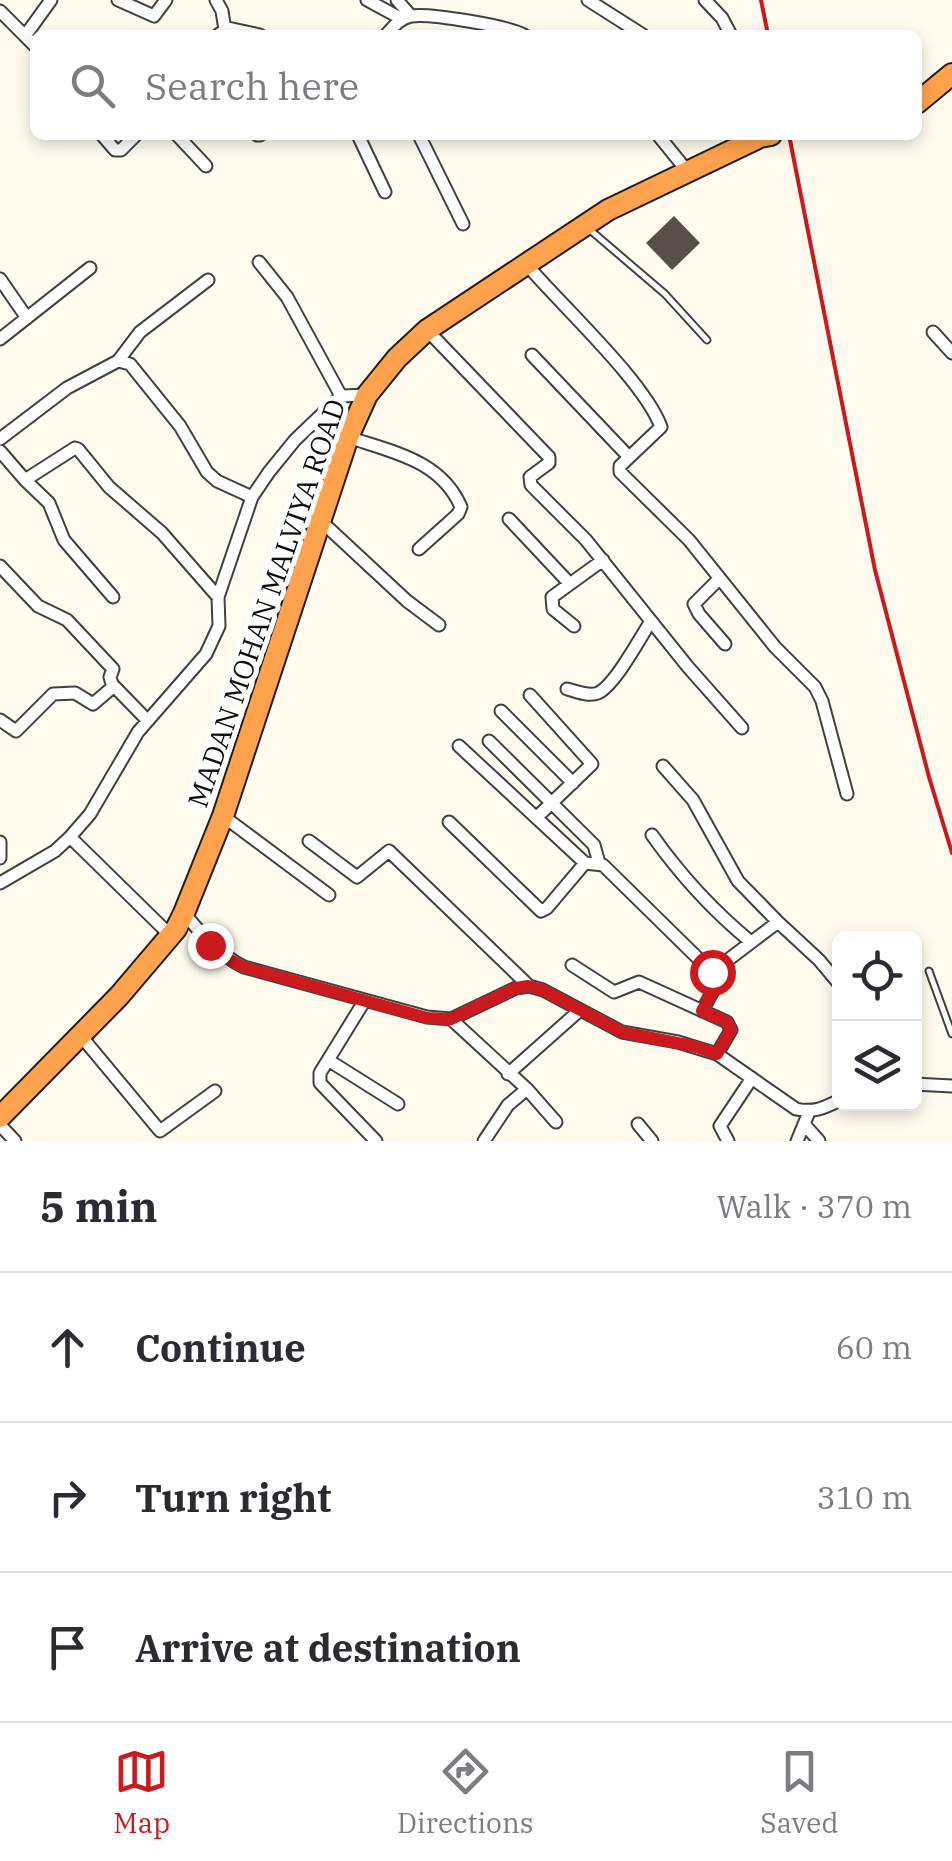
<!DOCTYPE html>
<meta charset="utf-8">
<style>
:root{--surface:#fff;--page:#f2f2f3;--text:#2b2b33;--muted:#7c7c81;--line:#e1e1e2;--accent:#cb191e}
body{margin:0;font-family:"IBM Plex Serif",serif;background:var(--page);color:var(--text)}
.controls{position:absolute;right:30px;bottom:30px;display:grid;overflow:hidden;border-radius:15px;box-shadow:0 5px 15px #0003}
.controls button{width:90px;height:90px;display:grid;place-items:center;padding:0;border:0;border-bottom:2px solid var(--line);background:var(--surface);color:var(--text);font:50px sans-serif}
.stop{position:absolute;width:30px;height:30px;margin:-22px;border:8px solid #cb191e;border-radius:50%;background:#fff}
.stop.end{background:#cb191e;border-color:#fff;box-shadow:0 2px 10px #0008}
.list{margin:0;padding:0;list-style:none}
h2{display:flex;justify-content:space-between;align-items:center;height:130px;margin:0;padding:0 40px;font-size:42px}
h2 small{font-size:32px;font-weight:400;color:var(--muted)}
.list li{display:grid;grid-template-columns:65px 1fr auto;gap:30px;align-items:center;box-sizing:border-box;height:150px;padding:0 40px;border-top:2px solid var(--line)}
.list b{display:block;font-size:38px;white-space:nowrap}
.list em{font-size:32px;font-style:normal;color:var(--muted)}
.icon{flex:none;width:55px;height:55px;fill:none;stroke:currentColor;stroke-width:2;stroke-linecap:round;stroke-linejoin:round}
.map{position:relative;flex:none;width:952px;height:1141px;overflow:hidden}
.search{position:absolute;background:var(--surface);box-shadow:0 5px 15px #0003;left:30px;right:30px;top:30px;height:110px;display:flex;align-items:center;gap:25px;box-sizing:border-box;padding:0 35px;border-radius:15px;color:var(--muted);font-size:38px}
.sheet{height:580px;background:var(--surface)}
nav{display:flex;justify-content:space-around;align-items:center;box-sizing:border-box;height:140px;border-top:2px solid var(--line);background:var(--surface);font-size:28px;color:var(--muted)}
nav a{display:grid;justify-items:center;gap:5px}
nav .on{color:var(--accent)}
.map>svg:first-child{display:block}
.building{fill:#584f49}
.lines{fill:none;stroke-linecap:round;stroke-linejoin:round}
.lane-casing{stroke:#414141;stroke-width:9}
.street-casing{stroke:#414141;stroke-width:15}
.highway-casing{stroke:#1f1f1f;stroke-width:24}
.lane{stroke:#fff;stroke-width:5}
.street{stroke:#fff;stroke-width:11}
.highway{stroke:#ffa24d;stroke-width:20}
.rail{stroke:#cb191e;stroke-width:4}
.route{stroke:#cb191e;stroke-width:12}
.labels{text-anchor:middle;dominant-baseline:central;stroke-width:10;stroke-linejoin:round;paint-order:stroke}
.street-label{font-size:28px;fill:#0e0e0e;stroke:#fff}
</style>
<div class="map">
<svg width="952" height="1141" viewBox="0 0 952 1141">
<rect width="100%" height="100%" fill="#fffcef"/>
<!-- building -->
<path class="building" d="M674 216 700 243 672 270 646 243Z"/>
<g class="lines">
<!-- lane casing -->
<g class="lane-casing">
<path id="lane" d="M589 229 665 294 707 340
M929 971 952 1034"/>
</g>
<!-- street casing -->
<g class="street-casing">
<path id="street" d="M118 0 154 16 166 0
M216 0 222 11 225 30
M367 0 402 19
M397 0 411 16
M588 0 643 35
M705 0 722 18 731 35
M0 11 35 46
M218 35 228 28 260 35
M386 35C393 27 400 18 411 16 430 13 507 26 524 35
M25 36 51 0
M102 135 115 150H121L136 135
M177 135 206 166
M257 135H260
M358 135 385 192
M419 135 463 224
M658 135 688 172
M259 262 287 297 341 396
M527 265C561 305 645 382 661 427L620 466V472L689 540 775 647 815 687 822 701 847 794
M0 279 27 318
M427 330 549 457V463L530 477 531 485 586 540 688 667 742 728
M933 332 952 353
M0 339 90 268
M532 355 629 457
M118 361 140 332 208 280
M348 437C392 452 441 460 461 507L458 514 419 549
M0 439 67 388 118 361 130 364 180 426 207 472 217 481 252 497
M0 451 25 480 75 448 78 449 109 487 162 533 218 597
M25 480 49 503 64 540 113 597
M509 519 570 584
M322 522 407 601 439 625
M0 566 38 606 67 620 113 669 110 677 112 684 147 720
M719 579 694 604 699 614 725 644
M574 626 553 609 552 597 603 560
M567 689C576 691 589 697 598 693 615 685 640 638 651 621
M530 695 592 764 537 817
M501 711 573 783
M0 720 16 731 53 694 75 693 93 704 114 686
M489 741 594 845 599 863
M459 746 585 863 603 865 716 976 719 980 702 1011
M663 766 693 800 738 881 778 922 712 972
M223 816 329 895
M449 822 541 911 547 908 585 863
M652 835C681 876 712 910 751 942
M70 837 170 935
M309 841 357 877 389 851 529 986
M0 842V858
M0 883 55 851 70 837 90 814 138 732 206 654 219 626 218 597 252 497 269 472 295 440 341 396 367 395
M184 913C203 936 218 954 244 967L427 1017 451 1019 516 988 529 986 543 990 622 1032 678 1042 717 1054 796 1109C814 1113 824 1108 840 1100
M778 922 819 960 840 985
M572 965 614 992 639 982 727 1022 731 1030 717 1054
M365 1000 320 1073V1083L376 1141
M451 1019 527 1089 556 1122
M81 1036 160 1131 215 1091
M328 1060 398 1104
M508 1074 580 1010
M914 1084 952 1086
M638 1124 652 1141
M804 1124 819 1141
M0 1125 15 1141
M484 1141 508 1105 527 1089
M728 1141 720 1126 752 1078
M797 1141 809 1112"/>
</g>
<!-- highway casing -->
<g class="highway-casing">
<path id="highway" d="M917 103 952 74
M0 1117 119 996 176 929 184 913 223 816 348 437 367 395 397 358 427 330 608 210 760 137 771 135"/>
</g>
<!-- lane -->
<use href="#lane" class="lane"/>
<!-- street -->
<use href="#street" class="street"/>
<!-- highway -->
<use href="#highway" class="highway"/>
<!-- rail -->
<path class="rail" d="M761 0 768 35
M789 135 875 570 929 777 952 853"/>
</g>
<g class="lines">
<!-- route -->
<path class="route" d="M210 945 226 958 244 967 427 1018 451 1019 516 988 528 986 543 990 622 1032 697 1047 717 1054 731 1030 727 1022 702 1011 719 980 712 972"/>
</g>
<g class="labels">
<!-- street labels -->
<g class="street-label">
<text transform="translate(266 603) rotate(-71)">MADAN MOHAN MALVIYA ROAD</text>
</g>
</g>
</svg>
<div class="controls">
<button><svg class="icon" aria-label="locate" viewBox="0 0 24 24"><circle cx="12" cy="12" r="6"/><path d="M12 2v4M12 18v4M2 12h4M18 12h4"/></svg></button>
<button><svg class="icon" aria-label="layers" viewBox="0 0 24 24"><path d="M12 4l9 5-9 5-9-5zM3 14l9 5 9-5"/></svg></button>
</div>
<div class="stop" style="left:712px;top:972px"></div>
<div class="stop end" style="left:210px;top:945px"></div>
<div class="search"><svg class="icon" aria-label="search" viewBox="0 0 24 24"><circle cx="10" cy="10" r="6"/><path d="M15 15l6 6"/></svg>Search here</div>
</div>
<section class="sheet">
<h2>5 min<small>Walk · 370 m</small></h2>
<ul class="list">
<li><svg class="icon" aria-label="ahead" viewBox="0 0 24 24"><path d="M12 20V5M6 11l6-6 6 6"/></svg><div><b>Continue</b></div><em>60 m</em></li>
<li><svg class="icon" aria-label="right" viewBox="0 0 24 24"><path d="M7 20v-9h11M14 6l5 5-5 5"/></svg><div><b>Turn right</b></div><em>310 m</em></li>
<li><svg class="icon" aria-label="arrive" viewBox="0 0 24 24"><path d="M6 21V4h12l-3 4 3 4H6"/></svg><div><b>Arrive at destination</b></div></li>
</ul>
</section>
<nav>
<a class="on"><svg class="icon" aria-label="map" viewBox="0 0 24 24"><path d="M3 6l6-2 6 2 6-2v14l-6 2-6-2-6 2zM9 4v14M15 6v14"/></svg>Map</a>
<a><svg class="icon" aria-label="directions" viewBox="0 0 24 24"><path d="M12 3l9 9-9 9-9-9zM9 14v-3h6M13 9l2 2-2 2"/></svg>Directions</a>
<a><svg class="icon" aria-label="saved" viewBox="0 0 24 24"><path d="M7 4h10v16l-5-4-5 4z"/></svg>Saved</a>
</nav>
